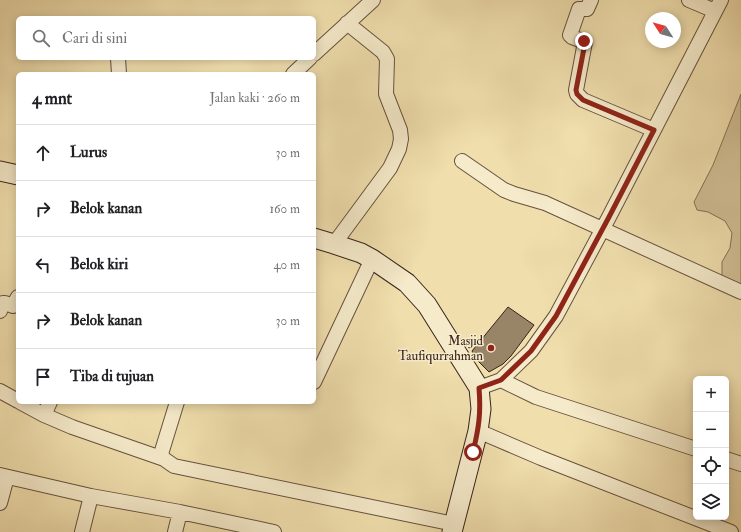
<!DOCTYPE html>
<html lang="id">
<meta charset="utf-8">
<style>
:root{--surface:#fff;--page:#f6f6f6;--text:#202124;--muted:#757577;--line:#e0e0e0}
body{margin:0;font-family:"IM FELL Double Pica",serif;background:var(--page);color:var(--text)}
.controls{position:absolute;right:12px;bottom:12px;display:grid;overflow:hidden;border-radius:6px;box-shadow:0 2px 10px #0003}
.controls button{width:36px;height:36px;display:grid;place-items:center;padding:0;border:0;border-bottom:1px solid var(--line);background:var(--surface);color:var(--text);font:20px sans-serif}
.compass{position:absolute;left:645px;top:12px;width:36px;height:36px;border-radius:50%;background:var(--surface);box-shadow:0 2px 10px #0003;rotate:306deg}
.stop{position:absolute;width:12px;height:12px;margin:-9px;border:3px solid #8f2418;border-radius:50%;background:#fff}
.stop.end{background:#8f2418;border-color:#fff;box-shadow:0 1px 4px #0008}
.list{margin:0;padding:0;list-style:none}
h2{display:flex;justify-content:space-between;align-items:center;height:52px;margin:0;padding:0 16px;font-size:17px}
h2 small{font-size:13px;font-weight:400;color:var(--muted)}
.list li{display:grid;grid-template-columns:26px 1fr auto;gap:12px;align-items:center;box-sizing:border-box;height:56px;padding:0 16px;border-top:1px solid var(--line)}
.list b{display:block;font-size:15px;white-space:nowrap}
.list em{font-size:13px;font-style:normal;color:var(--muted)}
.icon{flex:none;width:22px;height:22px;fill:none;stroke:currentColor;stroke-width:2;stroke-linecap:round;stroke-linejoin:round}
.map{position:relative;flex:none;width:741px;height:532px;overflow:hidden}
.search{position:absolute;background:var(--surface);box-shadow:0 2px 10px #0003;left:16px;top:16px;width:300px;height:44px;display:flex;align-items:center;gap:10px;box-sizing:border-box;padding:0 14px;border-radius:6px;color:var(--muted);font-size:15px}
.panel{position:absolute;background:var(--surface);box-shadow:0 2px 10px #0003;left:16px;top:72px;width:300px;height:332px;border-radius:6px}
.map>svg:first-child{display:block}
.green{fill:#d1be94;stroke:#847056}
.building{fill:#988466;stroke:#382319}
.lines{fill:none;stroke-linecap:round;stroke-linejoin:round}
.minor-casing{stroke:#66523e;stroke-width:16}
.secondary-casing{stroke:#382319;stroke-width:21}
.minor{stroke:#f5eaca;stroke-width:14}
.secondary{stroke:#f5eaca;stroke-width:19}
.route{stroke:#8f2418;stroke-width:5}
.poi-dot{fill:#8f2418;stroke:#f5eaca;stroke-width:1.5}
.labels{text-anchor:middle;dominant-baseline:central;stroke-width:3;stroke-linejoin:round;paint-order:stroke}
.poi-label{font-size:13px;fill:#382319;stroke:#f5eaca;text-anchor:end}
</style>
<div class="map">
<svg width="741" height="532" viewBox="0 0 741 532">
<rect width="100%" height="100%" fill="#f0dead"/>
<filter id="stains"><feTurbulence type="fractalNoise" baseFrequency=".005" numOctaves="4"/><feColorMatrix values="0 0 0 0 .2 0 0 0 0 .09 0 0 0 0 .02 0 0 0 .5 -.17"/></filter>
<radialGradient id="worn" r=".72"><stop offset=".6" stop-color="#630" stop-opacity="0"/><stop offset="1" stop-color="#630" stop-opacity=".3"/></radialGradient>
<!-- green -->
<path class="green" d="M741 94V287L722 276V262L730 248 732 233 725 221 708 212 697 210 694 202 713 165Z"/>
<!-- building -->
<path class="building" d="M508 307 534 325 511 356 503 364 489 372 478 361 472 351Z"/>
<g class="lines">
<!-- minor casing -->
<g class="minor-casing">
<path id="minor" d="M591 0 587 9H579L570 35 572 37 585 42 576 90 577 94 583 100 654 130
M689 0 715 11
M314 54 373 0
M118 58 119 74
M293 74 310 58
M462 161 504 190 514 194 545 203 741 292
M334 244 390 168 399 149 401 139 400 130 386 94 387 59 383 52 347 23
M0 311 3 303H5L13 306 18 297
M501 380 536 397 696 449
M314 382 372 259
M479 388 501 380 531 351 556 316 609 217 721 0
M0 391 18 401
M20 402 44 415 50 402
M177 402 161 454 164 459 174 466 454 524
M44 415 72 427 164 459
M478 431 541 458 731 532
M726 459 741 464
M0 475 91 496
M0 503 7 477
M82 532 91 496 180 512 274 532
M175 532 180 512"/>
</g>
<!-- secondary casing -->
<g class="secondary-casing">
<path id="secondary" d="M0 171 18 175
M314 238 334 244 361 253 372 259 407 283 427 305 479 388 481 409 478 431 452 532"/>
</g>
<!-- minor -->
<use href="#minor" class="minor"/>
<!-- secondary -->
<use href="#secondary" class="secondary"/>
</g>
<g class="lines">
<!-- route -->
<path class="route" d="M473 452C479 427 481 413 479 388L501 380 531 351 556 316 609 217 654 130 583 100 577 94 576 90 585 43 584 41"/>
</g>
<!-- markers -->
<circle class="poi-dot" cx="491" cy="348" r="4"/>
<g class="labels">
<!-- poi labels -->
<g class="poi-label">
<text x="483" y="341">Masjid<tspan x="483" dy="15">Taufiqurrahman</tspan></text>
</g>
</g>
<rect width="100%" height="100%" filter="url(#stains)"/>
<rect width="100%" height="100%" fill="url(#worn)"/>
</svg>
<div class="controls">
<button>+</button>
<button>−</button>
<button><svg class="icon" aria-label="locate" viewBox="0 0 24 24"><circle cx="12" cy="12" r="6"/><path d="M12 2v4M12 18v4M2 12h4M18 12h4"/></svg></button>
<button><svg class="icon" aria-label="layers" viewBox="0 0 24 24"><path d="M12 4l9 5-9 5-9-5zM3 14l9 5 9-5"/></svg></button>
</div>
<svg class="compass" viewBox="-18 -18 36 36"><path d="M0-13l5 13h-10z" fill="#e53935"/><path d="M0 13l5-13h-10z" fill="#757577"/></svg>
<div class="stop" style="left:473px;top:452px"></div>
<div class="stop end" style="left:584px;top:41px"></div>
<div class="search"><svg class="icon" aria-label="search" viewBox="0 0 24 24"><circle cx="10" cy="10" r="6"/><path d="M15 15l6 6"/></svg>Cari di sini</div>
<section class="panel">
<h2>4 mnt<small>Jalan kaki · 260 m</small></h2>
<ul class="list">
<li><svg class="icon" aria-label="ahead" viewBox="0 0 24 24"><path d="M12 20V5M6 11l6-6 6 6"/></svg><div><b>Lurus</b></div><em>30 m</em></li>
<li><svg class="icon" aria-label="right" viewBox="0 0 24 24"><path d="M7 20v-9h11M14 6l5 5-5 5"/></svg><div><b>Belok kanan</b></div><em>160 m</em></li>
<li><svg class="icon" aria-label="left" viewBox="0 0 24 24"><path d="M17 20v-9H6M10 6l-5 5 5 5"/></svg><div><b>Belok kiri</b></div><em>40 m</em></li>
<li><svg class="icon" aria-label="right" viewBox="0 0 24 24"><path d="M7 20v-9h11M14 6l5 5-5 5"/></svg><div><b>Belok kanan</b></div><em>30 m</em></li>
<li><svg class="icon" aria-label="arrive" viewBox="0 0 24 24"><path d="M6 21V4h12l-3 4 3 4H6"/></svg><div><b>Tiba di tujuan</b></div></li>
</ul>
</section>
</div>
